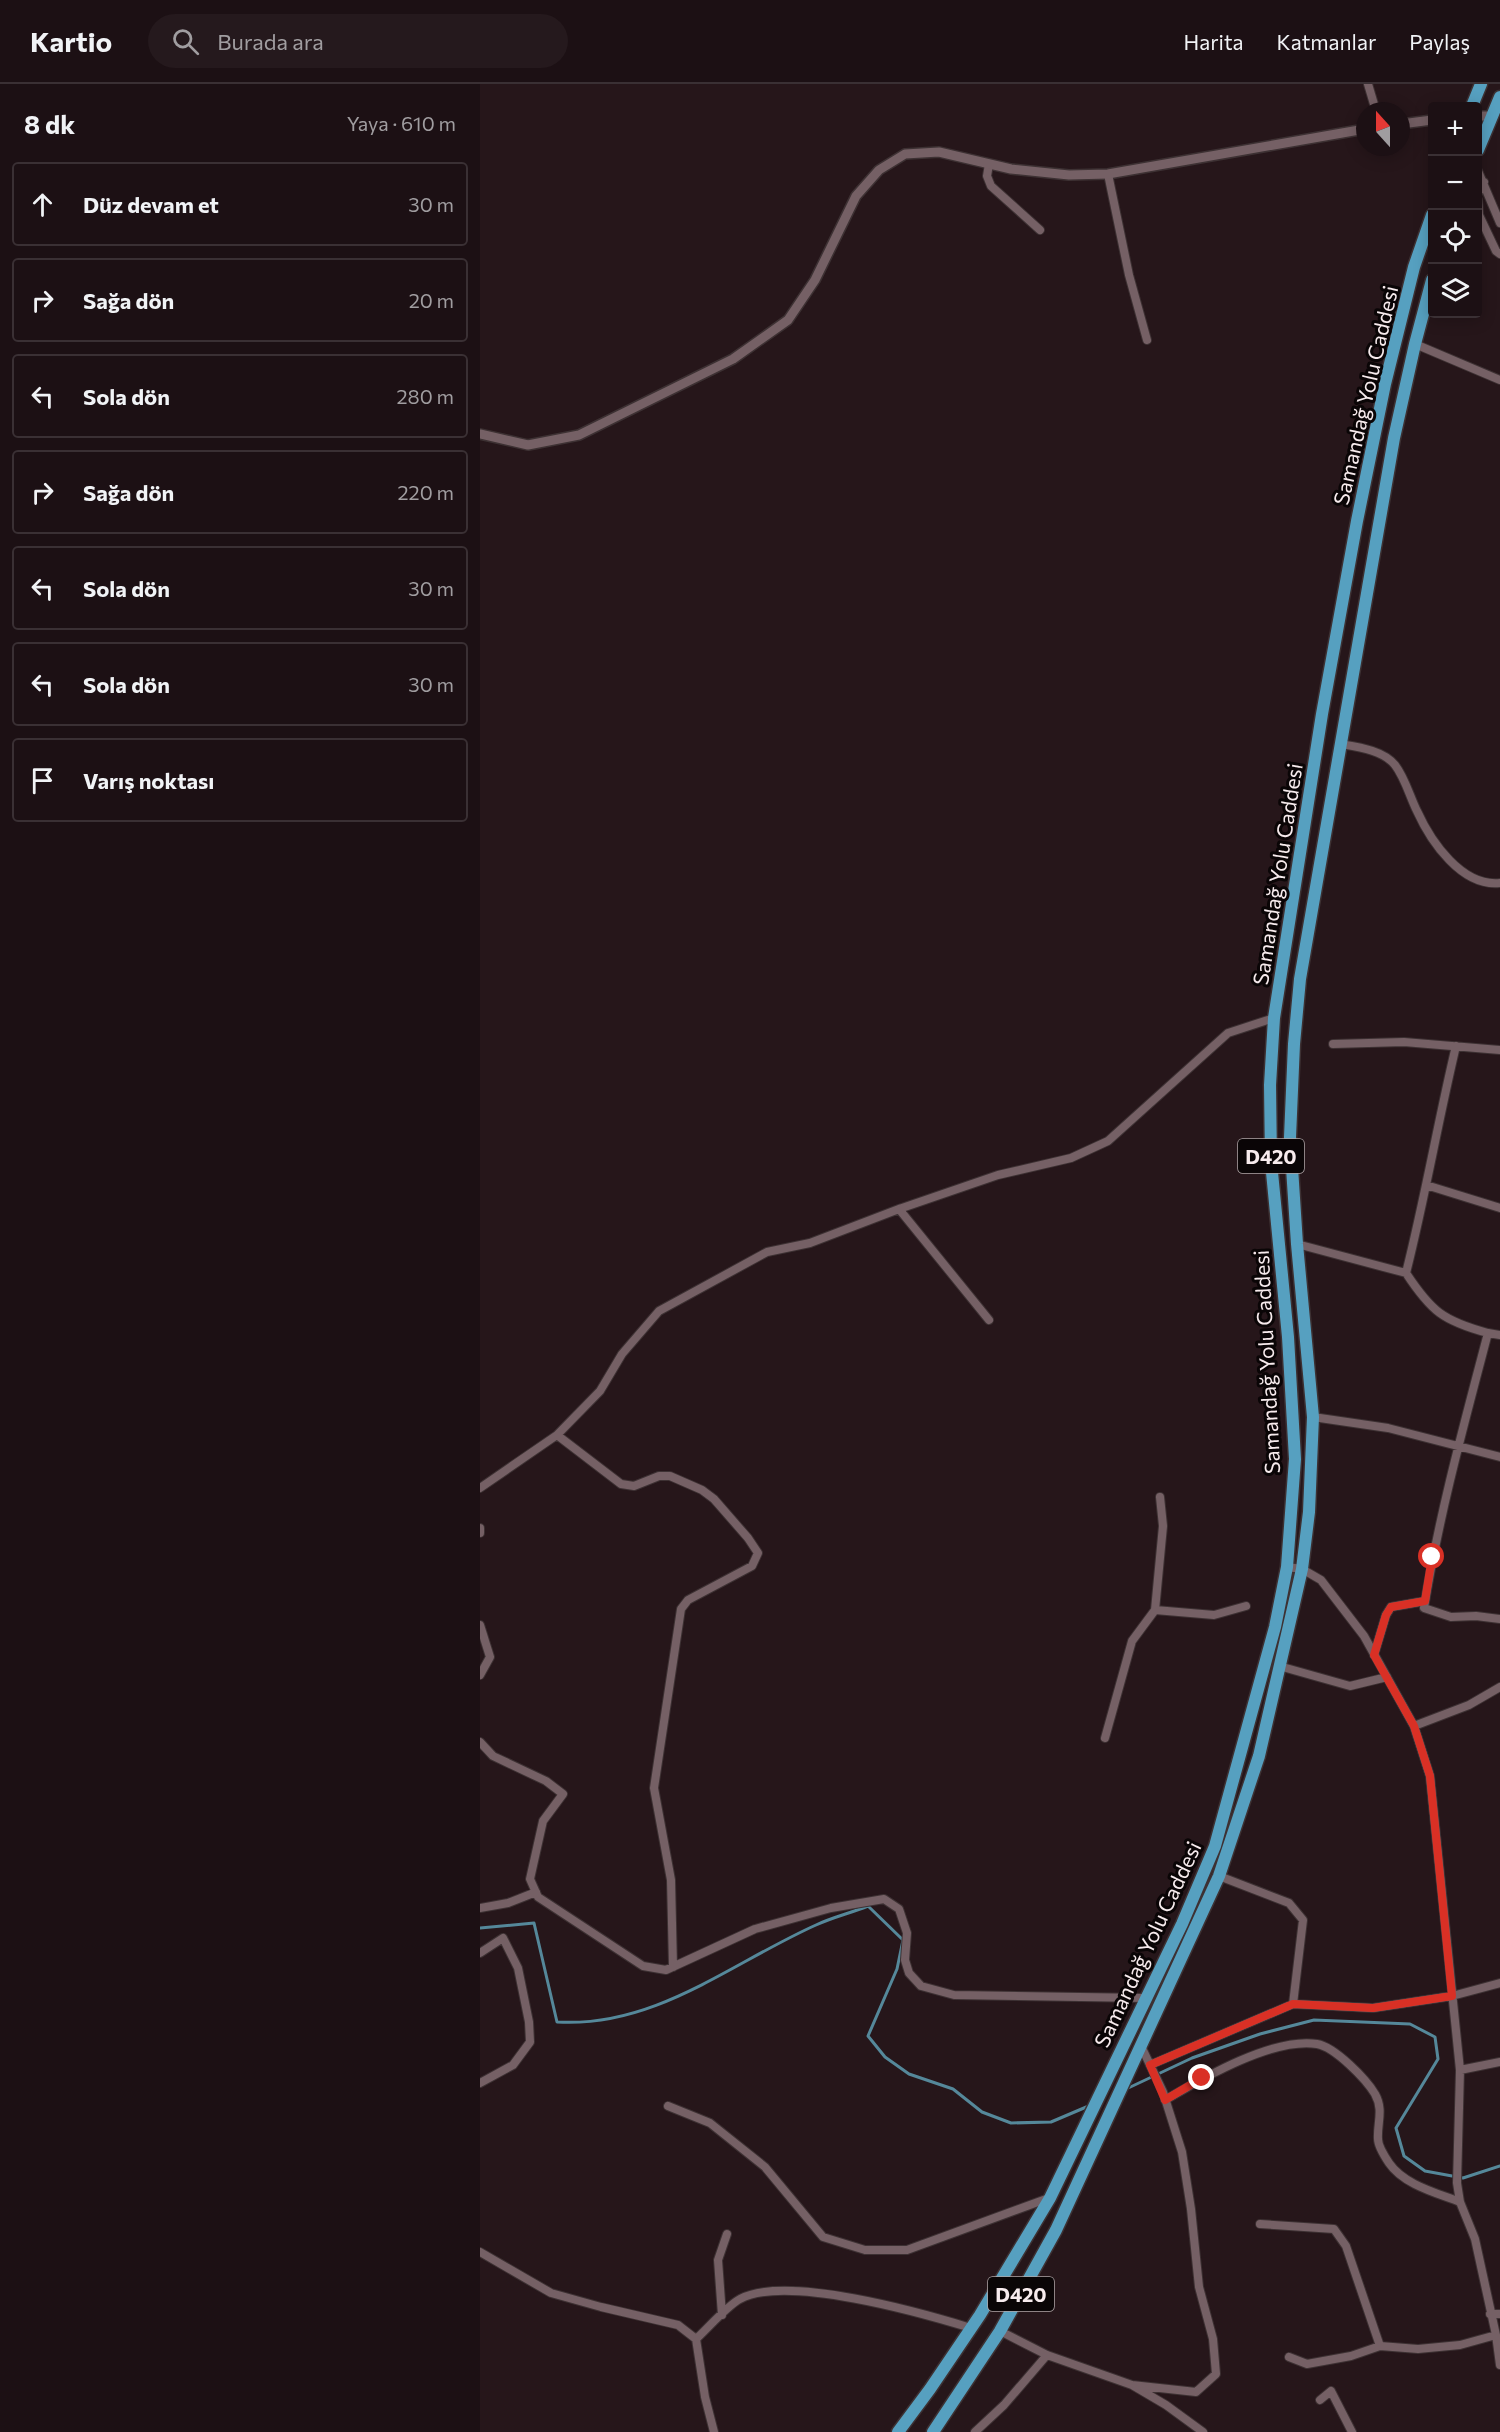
<!DOCTYPE html>
<html lang="tr">
<meta charset="utf-8">
<style>
:root{--surface:#1c1014;--page:#25191d;--text:#f1f3f6;--muted:#a09da0;--line:#3a3034}
body{margin:0;font-family:Commissioner,sans-serif;background:var(--page);color:var(--text)}
.controls{position:absolute;right:18px;top:18px;display:grid;overflow:hidden;border-radius:6px;box-shadow:0 3px 15px #0003}
.controls button{width:54px;height:54px;display:grid;place-items:center;padding:0;border:0;border-bottom:2px solid var(--line);background:var(--surface);color:var(--text);font:30px sans-serif}
.compass{position:absolute;left:876px;top:18px;width:54px;height:54px;border-radius:50%;background:var(--surface);box-shadow:0 3px 15px #0003;rotate:339deg}
.stop{position:absolute;width:18px;height:18px;margin:-14px;border:4px solid #d93025;border-radius:50%;background:#fff}
.stop.end{background:#d93025;border-color:#fff;box-shadow:0 2px 6px #0008}
.list{margin:0;padding:0;list-style:none}
h2{display:flex;justify-content:space-between;align-items:center;height:78px;margin:0;padding:0 24px;font-size:26px}
h2 small{font-size:20px;font-weight:400;color:var(--muted)}
.list li{display:grid;grid-template-columns:39px 1fr auto;gap:18px;align-items:center;box-sizing:border-box;height:84px;margin:0 12px 12px;padding:0 12px;border:2px solid var(--line);border-radius:6px}
.list b{display:block;font-size:22px;white-space:nowrap}
.list em{font-size:20px;font-style:normal;color:var(--muted)}
.icon{flex:none;width:33px;height:33px;fill:none;stroke:currentColor;stroke-width:2;stroke-linecap:round;stroke-linejoin:round}
.map{position:relative;flex:none;width:1020px;height:2348px;overflow:hidden}
header{display:flex;align-items:center;gap:36px;box-sizing:border-box;height:84px;padding:0 30px;background:var(--surface);border-bottom:2px solid var(--line)}
header strong{font-size:28px}
nav{display:flex;gap:33px;margin-inline-start:auto;font-size:21px}
.search{width:420px;height:54px;background:var(--page);display:flex;align-items:center;gap:15px;box-sizing:border-box;padding:0 21px;border-radius:33px;color:var(--muted);font-size:22px}
main{display:flex}
aside{flex:1;background:var(--surface)}
.map>svg:first-child{display:block}
.lines{fill:none;stroke-linecap:round;stroke-linejoin:round}
.stream{stroke:#55889a;stroke-width:3}
.minor-casing{stroke:#3d3133;stroke-width:10}
.tertiary-casing{stroke:#3d3133;stroke-width:12}
.trunk-casing{stroke:#3d3133;stroke-width:15}
.minor{stroke:#756065;stroke-width:8}
.tertiary{stroke:#756065;stroke-width:9}
.trunk{stroke:#56a0c0;stroke-width:12}
.route{stroke:#d93025;stroke-width:8}
.labels{text-anchor:middle;dominant-baseline:central;stroke-width:6;stroke-linejoin:round;paint-order:stroke}
.shield{fill:#0a0506;stroke:#b0a6a8;stroke-width:1.5}
.shield-label{font-size:20px;font-weight:bold;fill:#f7ebed}
.street-label{font-size:21px;fill:#f7ebed;stroke:#0a0506}
</style>
<header>
<strong>Kartio</strong>
<div class="search"><svg class="icon" aria-label="search" viewBox="0 0 24 24"><circle cx="10" cy="10" r="6"/><path d="M15 15l6 6"/></svg>Burada ara</div>
<nav><a>Harita</a><a>Katmanlar</a><a>Paylaş</a></nav>
</header>
<main>
<aside>
<h2>8 dk<small>Yaya · 610 m</small></h2>
<ul class="list">
<li><svg class="icon" aria-label="ahead" viewBox="0 0 24 24"><path d="M12 20V5M6 11l6-6 6 6"/></svg><div><b>Düz devam et</b></div><em>30 m</em></li>
<li><svg class="icon" aria-label="right" viewBox="0 0 24 24"><path d="M7 20v-9h11M14 6l5 5-5 5"/></svg><div><b>Sağa dön</b></div><em>20 m</em></li>
<li><svg class="icon" aria-label="left" viewBox="0 0 24 24"><path d="M17 20v-9H6M10 6l-5 5 5 5"/></svg><div><b>Sola dön</b></div><em>280 m</em></li>
<li><svg class="icon" aria-label="right" viewBox="0 0 24 24"><path d="M7 20v-9h11M14 6l5 5-5 5"/></svg><div><b>Sağa dön</b></div><em>220 m</em></li>
<li><svg class="icon" aria-label="left" viewBox="0 0 24 24"><path d="M17 20v-9H6M10 6l-5 5 5 5"/></svg><div><b>Sola dön</b></div><em>30 m</em></li>
<li><svg class="icon" aria-label="left" viewBox="0 0 24 24"><path d="M17 20v-9H6M10 6l-5 5 5 5"/></svg><div><b>Sola dön</b></div><em>30 m</em></li>
<li><svg class="icon" aria-label="arrive" viewBox="0 0 24 24"><path d="M6 21V4h12l-3 4 3 4H6"/></svg><div><b>Varış noktası</b></div></li>
</ul>
</aside>
<div class="map">
<svg width="1020" height="2348" viewBox="0 0 1020 2348">
<rect width="100%" height="100%" fill="#26161a"/>
<g class="lines">
<!-- stream -->
<path class="stream" d="M0 1844 54 1839 77 1938C175 1944 251 1879 336 1841 353 1833 371 1829 388 1822L423 1856 417 1885 388 1952 405 1973 429 1990 473 2005 502 2028 531 2039 571 2038 611 2021
M644 2006 712 1974 780 1950 834 1936 930 1940 955 1953 958 1975 916 2044 924 2072 945 2087 983 2094 1020 2082"/>
<!-- minor casing -->
<g class="minor-casing">
<path id="minor" d="M888 0 896 27
M509 80 507 92 511 102 560 146
M998 87 1020 139
M628 90 649 191 667 256
M998 109 1004 98
M998 116 999 131 1016 167 1020 170
M935 260 1020 296
M860 660C878 663 903 666 915 681 925 694 930 713 937 727 951 758 982 803 1020 799
M853 960 924 958 1020 966
M976 962C958 1037 945 1114 926 1189 951 1227 963 1237 1008 1249 984 1340 959 1431 944 1524L971 1533 996 1532 1020 1535
M946 1101 1020 1124
M419 1125 509 1236
M817 1160 926 1189
M1008 1249 1020 1251
M833 1333 908 1344 1020 1373
M77 1351 141 1400 154 1402 179 1392H190L222 1406 234 1415 268 1454 278 1469 272 1482 208 1516 201 1525 174 1704 191 1796 193 1883
M0 1404 77 1351 120 1307 142 1270 179 1227 287 1168 330 1159 419 1125 518 1091 591 1074 628 1057 748 949 794 934
M0 1444V1449
M807 1483 822 1485 841 1496 884 1552 934 1642 950 1692 980 1986 977 2099 980 2118 995 2155 1016 2251 1020 2281
M675 1526 734 1531 766 1522
M0 1541 10 1573 0 1591
M894 1571 906 1531 911 1523 945 1517
M799 1582 870 1602 907 1593
M934 1642 989 1621 1020 1603
M625 1654 652 1557 675 1526 683 1442 680 1413
M0 1658 13 1672 66 1697 83 1710 63 1737 50 1795 58 1813 163 1882 186 1886 275 1845 351 1824 404 1815 419 1825 427 1849 425 1876 429 1889 441 1902 474 1911 665 1914
M739 1792 809 1819 823 1836 813 1920
M0 1824 28 1819 56 1808
M0 1869 23 1854 38 1884 49 1938 50 1958 33 1981 0 1999
M670 1981 813 1920 893 1924 972 1912 1020 1899
M980 1986 1020 1978
M685 2016C723 1994 793 1953 837 1960 855 1963 886 1995 895 2010 904 2026 897 2039 898 2055 898 2062 905 2073 909 2079 924 2101 957 2109 980 2118
M188 2022 230 2039 285 2083 343 2153 385 2166H427L569 2114
M780 2140 854 2145 866 2162 900 2262
M0 2168 71 2209 121 2223 198 2241 216 2255 225 2313 234 2348
M1010 2230H1020
M242 2231 238 2176 247 2150
M520 2247 567 2271 652 2301 686 2321 723 2348
M216 2255C227 2245 248 2221 260 2215 306 2190 442 2229 491 2244
M809 2273 827 2280 871 2272 900 2262 938 2265 980 2261 1016 2251
M652 2301 716 2308 736 2290 733 2255 719 2203 711 2125 702 2068 683 2008 661 1962
M840 2316 851 2307 872 2348
M495 2348 524 2321 567 2271"/>
</g>
<!-- tertiary casing -->
<g class="tertiary-casing">
<path id="tertiary" d="M998 32H1011
M921 40 952 36
M0 350 48 361 99 351 253 275 308 236 335 196 376 112 399 86 425 70 459 68 531 85 589 91 628 90 885 45"/>
</g>
<!-- trunk casing -->
<g class="trunk-casing">
<path id="trunk" d="M992 22 1001 0
M998 66 1020 13
M418 2348 450 2305 500 2231 570 2114 702 1840 735 1762 795 1543 807 1483 815 1375 808 1253 791 1078 790 1001 794 934 842 630 877 437 905 300 934 183 952 131
M453 2348 520 2247 576 2146 739 1792 779 1672 822 1485 829 1428 833 1333 817 1160 810 1053 814 960 820 895 914 354 935 260 952 196"/>
</g>
<!-- minor -->
<use href="#minor" class="minor"/>
<!-- tertiary -->
<use href="#tertiary" class="tertiary"/>
<!-- trunk -->
<use href="#trunk" class="trunk"/>
</g>
<g class="lines">
<!-- route -->
<path class="route" d="M722 1994 685 2016 670 1981 813 1920 893 1924 972 1912 950 1692 934 1642 894 1571 906 1531 911 1523 945 1517 952 1473"/>
</g>
<g class="labels">
<!-- shield labels -->
<g class="shield">
<rect x="758" y="1055" width="66" height="34" rx="4.5"/>
<rect x="508" y="2193" width="66" height="34" rx="4.5"/>
</g>
<g class="shield-label">
<text x="791" y="1072">D420</text>
<text x="541" y="2210">D420</text>
</g>
<!-- street labels -->
<g class="street-label">
<text transform="translate(885 311) rotate(-77)">Samandağ Yolu Caddesi</text>
<text transform="translate(797 790) rotate(-81)">Samandağ Yolu Caddesi</text>
<text transform="translate(786 1278) rotate(-93)">Samandağ Yolu Caddesi</text>
<text transform="translate(667 1860) rotate(-65)">Samandağ Yolu Caddesi</text>
</g>
</g>
</svg>
<div class="controls">
<button>+</button>
<button>−</button>
<button><svg class="icon" aria-label="locate" viewBox="0 0 24 24"><circle cx="12" cy="12" r="6"/><path d="M12 2v4M12 18v4M2 12h4M18 12h4"/></svg></button>
<button><svg class="icon" aria-label="layers" viewBox="0 0 24 24"><path d="M12 4l9 5-9 5-9-5zM3 14l9 5 9-5"/></svg></button>
</div>
<svg class="compass" viewBox="-18 -18 36 36"><path d="M0-13l5 13h-10z" fill="#e53935"/><path d="M0 13l5-13h-10z" fill="#a09da0"/></svg>
<div class="stop" style="left:952px;top:1473px"></div>
<div class="stop end" style="left:722px;top:1994px"></div>
</div>
</main>
